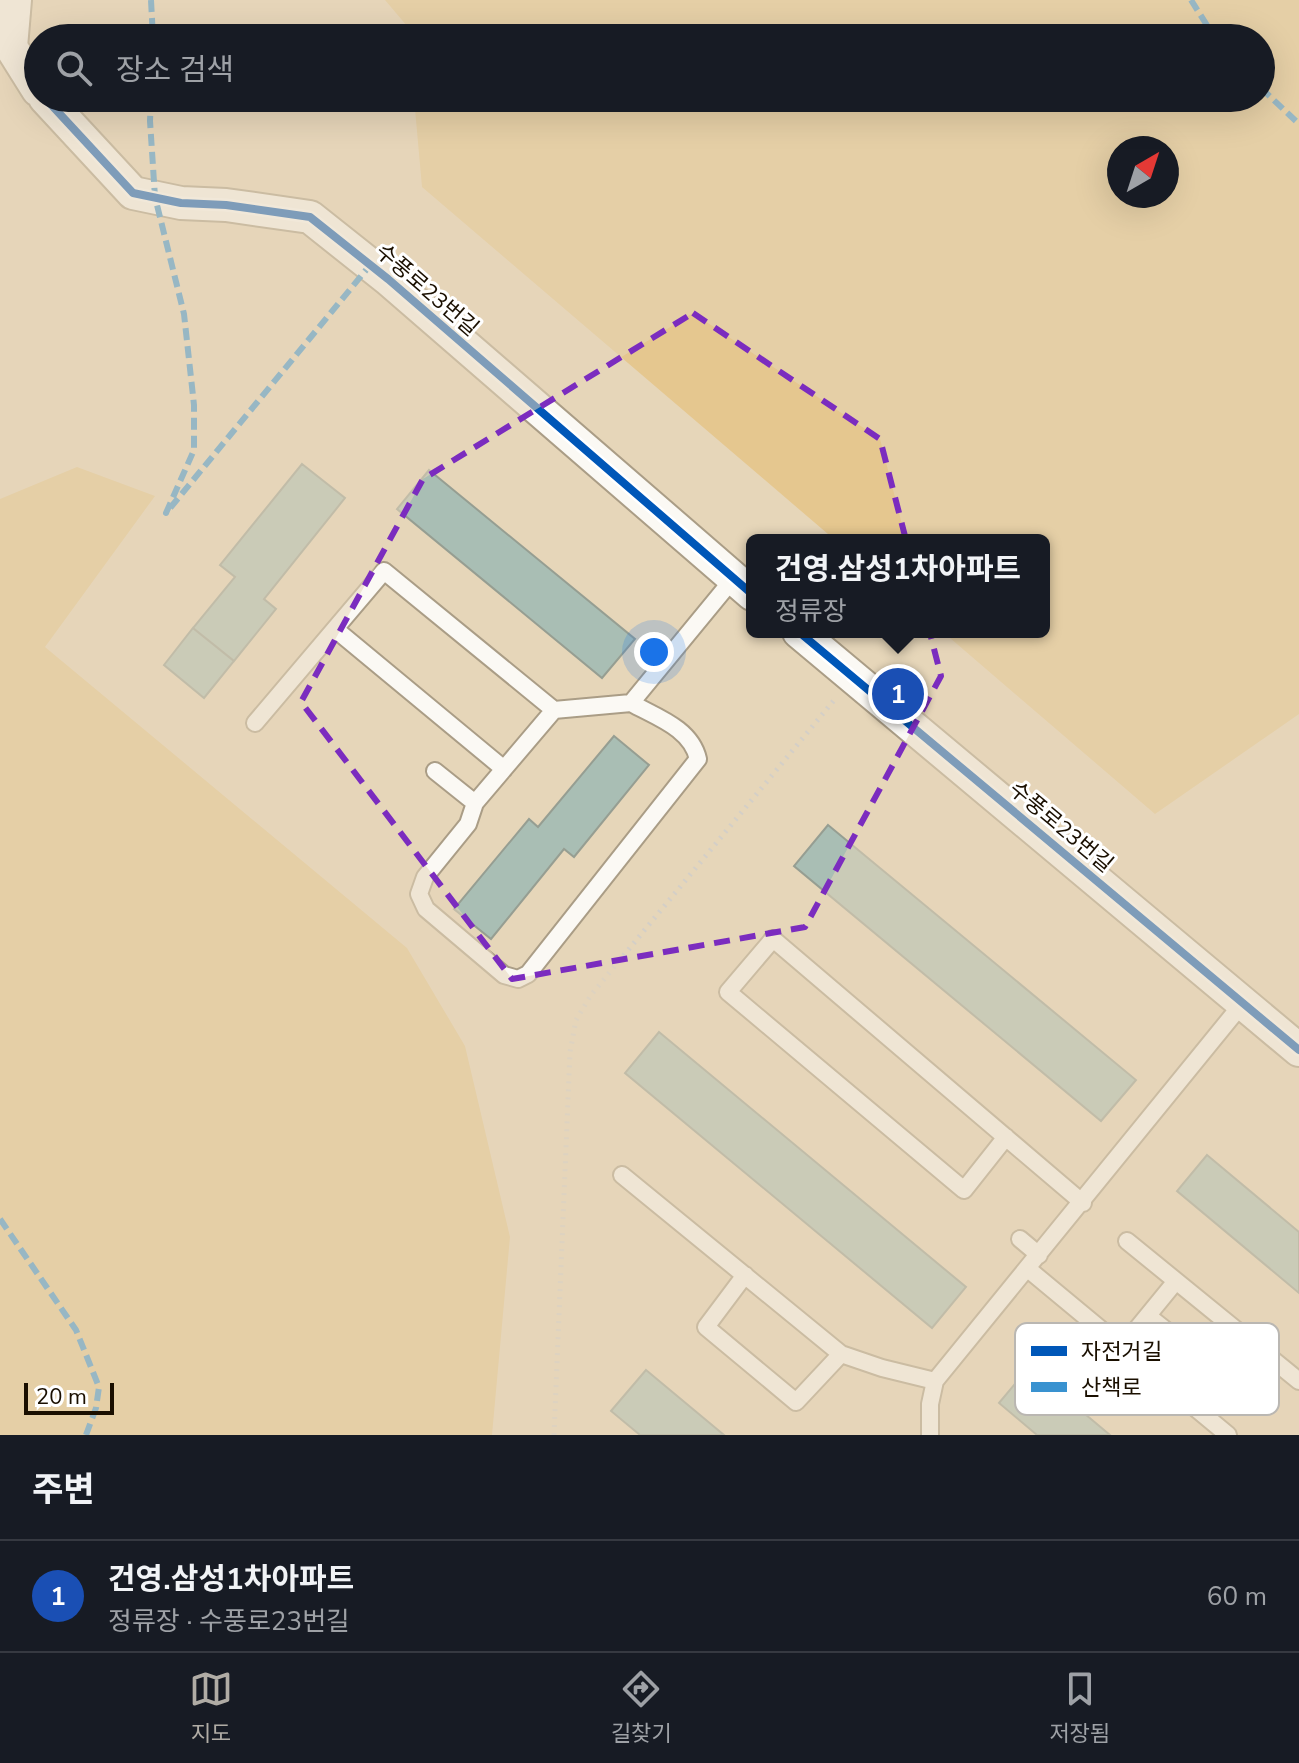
<!DOCTYPE html>
<html lang="ko">
<meta charset="utf-8">
<style>
:root{--surface:#171b24;--page:#20242c;--text:#f1f3f6;--muted:#9ea1a6;--line:#363941;--accent:#b0aca5}
body{margin:0;font-family:"Nunito Sans","Noto Sans KR",sans-serif;background:var(--page);color:var(--text)}
.compass{position:absolute;left:1107px;top:136px;width:72px;height:72px;border-radius:50%;background:var(--surface);box-shadow:0 8px 32px #0002;rotate:39deg}
.scale{position:absolute;left:24px;bottom:20px;width:90px;box-sizing:border-box;padding-left:8px;border:4px solid #1a0f00;border-top:0;font-size:22px;line-height:28px;white-space:nowrap;color:#1a0f00;-webkit-text-stroke:6px #fff;paint-order:stroke}
.you{position:absolute;left:654px;top:652px;width:28px;height:28px;margin:-20px;border:6px solid #fff;border-radius:50%;background:#1a73e8;box-shadow:0 0 0 12px #1a73e833}
.badge{display:grid;place-items:center;width:52px;height:52px;border-radius:50%;background:var(--accent);color:#fff;font-size:26px;font-weight:700}
.pin{position:absolute;translate:-50% -50%;border:4px solid #fff;box-shadow:0 2px 8px #0006}
.popup{position:absolute;left:746px;top:534px;width:304px;height:104px;box-sizing:border-box;display:grid;place-content:center;border-radius:12px;background:var(--surface);filter:drop-shadow(0 2px 6px #0005);font-size:26px;white-space:nowrap;color:var(--muted)}
.popup b{font-size:30px;color:var(--text)}
.popup::after{content:'';position:absolute;left:50%;top:100%;margin-left:-16px;border:16px solid transparent;border-top-color:var(--surface)}
.list{margin:0;padding:0;list-style:none}
h2{display:flex;justify-content:space-between;align-items:center;height:104px;margin:0;padding:0 32px;font-size:34px}
h2 small{font-size:26px;font-weight:400;color:var(--muted)}
.list li{display:grid;grid-template-columns:52px 1fr auto;gap:24px;align-items:center;box-sizing:border-box;height:112px;padding:0 32px;border-top:2px solid var(--line)}
.list b{display:block;font-size:30px;white-space:nowrap}
.list p{margin:0;font-size:26px;white-space:nowrap;color:var(--muted)}
.list em{font-size:26px;font-style:normal;color:var(--muted)}
.icon{flex:none;width:44px;height:44px;fill:none;stroke:currentColor;stroke-width:2;stroke-linecap:round;stroke-linejoin:round}
.map{position:relative;flex:none;width:1299px;height:1435px;overflow:hidden}
.search{position:absolute;background:var(--surface);box-shadow:0 8px 32px #0002;left:24px;right:24px;top:24px;height:88px;display:flex;align-items:center;gap:20px;box-sizing:border-box;padding:0 28px;border-radius:44px;color:var(--muted);font-size:30px}
.sheet{height:216px;background:var(--surface)}
nav{display:flex;justify-content:space-around;align-items:center;box-sizing:border-box;height:112px;border-top:2px solid var(--line);background:var(--surface);font-size:22px;color:var(--muted)}
nav a{display:grid;justify-items:center;gap:4px}
nav .on{color:var(--accent)}
.map>svg:first-child{display:block}
.green{fill:#e5c78f;fill-rule:evenodd}
.building{fill:#a9beb4;stroke:#969e92;stroke-width:2}
.lines{fill:none;stroke-linecap:round;stroke-linejoin:round}
.lane-casing{stroke:#aa9d86;stroke-width:20}
.street-casing{stroke:#aa9d86;stroke-width:36}
.path{stroke:#d4cfc7;stroke-width:5;stroke-dasharray:2 6;stroke-linecap:butt}
.lane{stroke:#fbf9f4;stroke-width:16}
.street{stroke:#fbf9f4;stroke-width:32}
.quiet{stroke:#3992d0;stroke-width:6;stroke-dasharray:12 6;stroke-linecap:butt}
.cycleway-casing{stroke:#fff;stroke-width:13}
.cycleway{stroke:#0057b8;stroke-width:8}
.marked{fill:none;stroke:#7b2cbf;stroke-width:6;stroke-dasharray:16 10;stroke-linejoin:round}
.labels{text-anchor:middle;dominant-baseline:central;stroke-width:6;stroke-linejoin:round;paint-order:stroke}
.street-label{font-size:22px;fill:#1a0f00;stroke:#fff}
.key{fill:#fff;stroke:#bab7b2;stroke-width:2}
.key-label{font-size:22px;fill:#1a0f00}
</style>
<div class="map">
<svg width="1299" height="1435" viewBox="0 0 1299 1435">
<rect width="100%" height="100%" fill="#e6d6b9"/>
<!-- green -->
<path class="green" d="M385 0H1299V714L1155 814 943 632H1044V540H835L422 187 414 98H1261V38H408L407 26ZM1119 148H1167V196H1119Z
M77 467 155 496 45 647 407 948 465 1046 510 1237 492 1435H0V499Z"/>
<!-- building -->
<path class="building" d="M302 464 345 498 264 599 276 609 234 661 193 628 235 577 220 565Z
M429 470 635 639 602 678 397 509Z
M193 628 234 661 204 698 164 665Z
M614 736 649 765 574 857 564 849 491 939 454 909 529 819 538 827Z
M828 825 1136 1080 1101 1121 794 866Z
M659 1032 966 1287 932 1328 625 1073Z
M1207 1155 1299 1232V1293L1177 1191Z
M1029 1367 1110 1435H1037L999 1403Z
M646 1370 724 1435H640L611 1411Z"/>
<g class="lines">
<!-- lane casing -->
<g class="lane-casing">
<path id="lane" d="M335 629 504 769
M631 703C656 717 691 728 698 759L528 974 518 979 504 975 426 909 419 894 425 877 468 824 475 803 554 710 631 703 733 579
M255 723 384 571 554 710
M435 771 475 803
M1006 1137 964 1190 728 992 773 939 1083 1203
M622 1175 841 1354 882 1368 935 1381
M1020 1239 1039 1255
M1127 1241 1299 1381
M1028 1269 1228 1435
M745 1275 706 1327 796 1402 841 1354
M1148 1316 1177 1339
M1122 1347 1176 1281
M930 1435V1404L935 1381 1242 1004"/>
</g>
<!-- street casing -->
<g class="street-casing">
<path id="street" d="M15 0 11 47 38 90
M45 98 133 193 181 203 226 205 310 217 388 279 752 594
M799 632 1299 1050"/>
</g>
<!-- path -->
<path class="path" d="M554 1435 570 1052 576 1020 591 995 835 699"/>
<!-- lane -->
<use href="#lane" class="lane"/>
<!-- street -->
<use href="#street" class="street"/>
<!-- quiet -->
<path class="quiet" d="M151 0 153 38
M1191 0 1215 38
M1261 88 1299 124
M151 98 150 121 155 197 184 314 194 405V450L166 513 371 264
M0 1219 76 1330 99 1387 96 1408 86 1435"/>
<!-- cycleway casing -->
<g class="cycleway-casing">
<path id="cycleway" d="M45 98 133 193 181 203 226 205 310 217 388 279 752 594
M799 632 1299 1050"/>
</g>
<!-- cycleway -->
<use href="#cycleway" class="cycleway"/>
</g>
<!-- marked area -->
<path d="M0 0H1299V1435H0ZM693 313 880 439 941 676 805 927 512 979 301 702 423 479Z" fill="#e6d6b9" fill-opacity=".55" fill-rule="evenodd"/>
<path class="marked" d="M693 313 880 439 941 676 805 927 512 979 301 702 423 479Z"/>
<g class="labels">
<!-- street labels -->
<g class="street-label">
<text transform="translate(427 290) rotate(41)">수풍로23번길</text>
<text transform="translate(1061 827) rotate(40)">수풍로23번길</text>
</g>
</g>
<!-- legend -->
<rect x="1015" y="1323" width="264" height="92" rx="12" class="key"/>
<rect x="1031" y="1346" width="36" height="10" fill="#0057b8"/>
<rect x="1031" y="1382" width="36" height="10" fill="#3992d0"/>
<g class="key-label">
<text x="1081" y="1359">자전거길</text>
<text x="1081" y="1395">산책로</text>
</g>
</svg>
<svg class="compass" viewBox="-18 -18 36 36"><path d="M0-13l5 13h-10z" fill="#e53935"/><path d="M0 13l5-13h-10z" fill="#9ea1a6"/></svg>
<div class="scale">20 m</div>
<div class="you"></div>
<div class="pin badge" style="left:898px;top:694px;background:#1a4fb4">1</div>
<div class="popup"><b>건영.삼성1차아파트</b>정류장</div>
<div class="search"><svg class="icon" aria-label="search" viewBox="0 0 24 24"><circle cx="10" cy="10" r="6"/><path d="M15 15l6 6"/></svg>장소 검색</div>
</div>
<section class="sheet">
<h2>주변<small></small></h2>
<ul class="list">
<li><span class="badge" style="background:#1a4fb4">1</span><div><b>건영.삼성1차아파트</b><p>정류장 · 수풍로23번길</p></div><em>60 m</em></li>
</ul>
</section>
<nav>
<a class="on"><svg class="icon" aria-label="map" viewBox="0 0 24 24"><path d="M3 6l6-2 6 2 6-2v14l-6 2-6-2-6 2zM9 4v14M15 6v14"/></svg>지도</a>
<a><svg class="icon" aria-label="directions" viewBox="0 0 24 24"><path d="M12 3l9 9-9 9-9-9zM9 14v-3h6M13 9l2 2-2 2"/></svg>길찾기</a>
<a><svg class="icon" aria-label="saved" viewBox="0 0 24 24"><path d="M7 4h10v16l-5-4-5 4z"/></svg>저장됨</a>
</nav>
